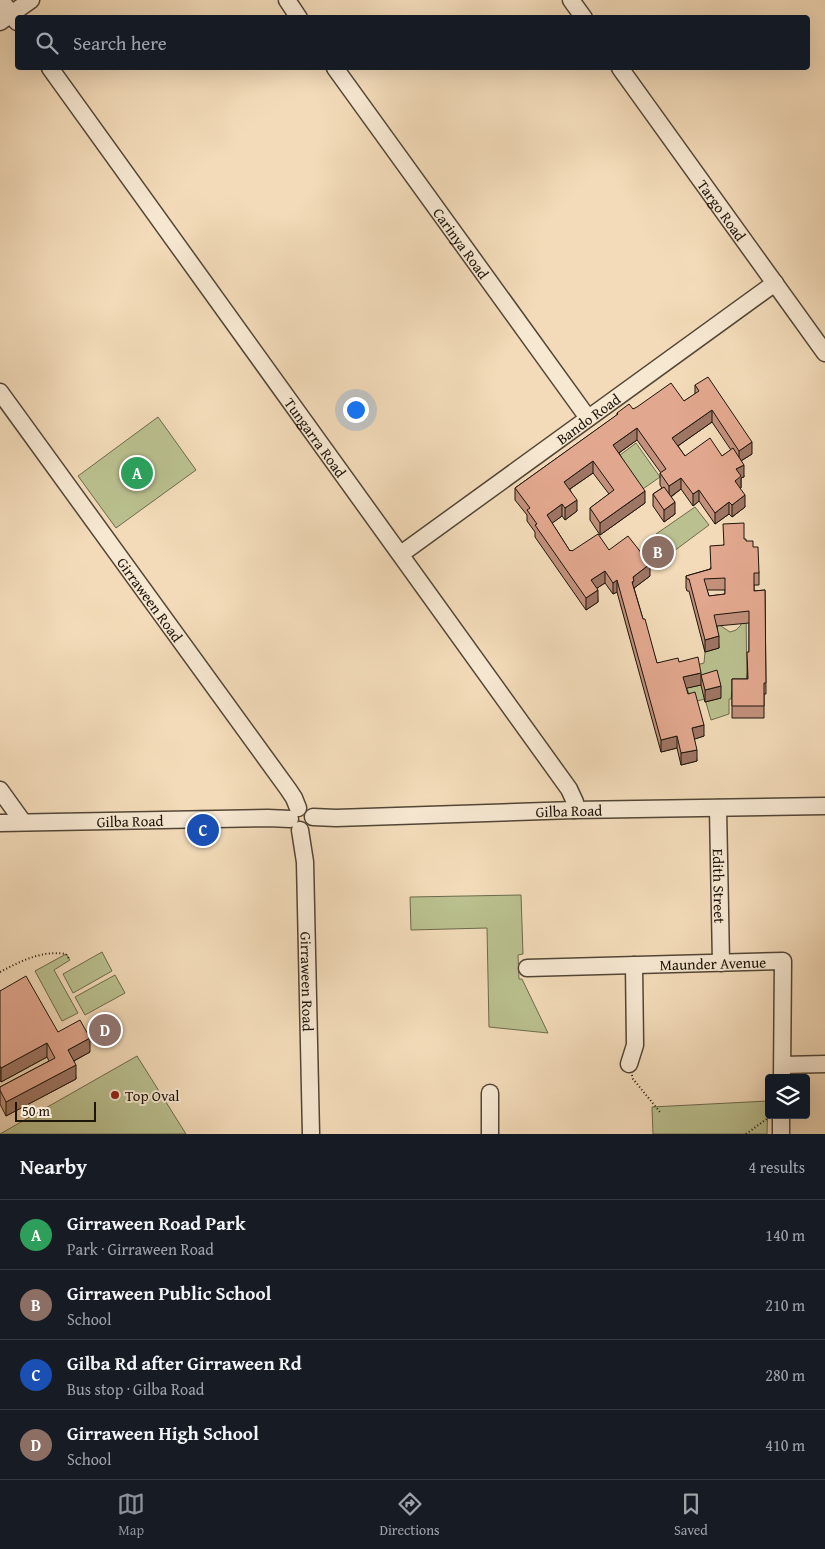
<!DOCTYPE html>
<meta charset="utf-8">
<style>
:root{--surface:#171b24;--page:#20242c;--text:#f1f3f6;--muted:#9ea1a6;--line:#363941;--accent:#8c9099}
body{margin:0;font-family:"Gentium Book Plus",serif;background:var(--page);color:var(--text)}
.controls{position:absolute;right:15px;bottom:15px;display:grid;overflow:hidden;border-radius:5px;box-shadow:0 5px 20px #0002}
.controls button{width:45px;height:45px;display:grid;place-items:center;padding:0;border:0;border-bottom:1px solid var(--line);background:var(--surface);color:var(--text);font:25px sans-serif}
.scale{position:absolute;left:15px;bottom:12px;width:81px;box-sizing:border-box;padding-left:5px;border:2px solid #1d150a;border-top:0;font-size:14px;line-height:18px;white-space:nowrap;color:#1d150a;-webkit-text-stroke:4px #f7e8d2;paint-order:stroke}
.you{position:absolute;left:355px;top:409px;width:18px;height:18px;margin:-12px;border:4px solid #fff;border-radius:50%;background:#1a73e8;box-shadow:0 0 0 8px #1a73e833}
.badge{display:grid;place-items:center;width:32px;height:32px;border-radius:50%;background:var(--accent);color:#fff;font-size:16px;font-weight:700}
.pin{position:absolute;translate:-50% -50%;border:2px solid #fff;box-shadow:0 1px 5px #0006}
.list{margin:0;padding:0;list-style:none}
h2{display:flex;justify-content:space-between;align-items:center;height:65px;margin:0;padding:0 20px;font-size:21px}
h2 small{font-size:16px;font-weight:400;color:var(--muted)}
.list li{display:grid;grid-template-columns:32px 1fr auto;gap:15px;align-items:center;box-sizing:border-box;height:70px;padding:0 20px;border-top:1px solid var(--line)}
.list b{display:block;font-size:19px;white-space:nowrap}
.list p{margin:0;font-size:16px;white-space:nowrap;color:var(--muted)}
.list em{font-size:16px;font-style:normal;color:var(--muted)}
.icon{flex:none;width:28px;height:28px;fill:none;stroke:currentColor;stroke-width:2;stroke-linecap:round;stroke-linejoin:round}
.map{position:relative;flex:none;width:825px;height:1134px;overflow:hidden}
.search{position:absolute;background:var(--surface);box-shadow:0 5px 20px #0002;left:15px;right:15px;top:15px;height:55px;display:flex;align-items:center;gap:12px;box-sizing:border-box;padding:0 18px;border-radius:5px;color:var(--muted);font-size:19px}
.sheet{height:345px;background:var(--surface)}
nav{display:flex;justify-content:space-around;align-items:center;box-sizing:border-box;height:70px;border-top:1px solid var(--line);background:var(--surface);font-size:14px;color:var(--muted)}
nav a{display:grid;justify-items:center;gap:2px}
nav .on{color:var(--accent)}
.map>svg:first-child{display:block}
.green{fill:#bac08f;stroke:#6c6a4c}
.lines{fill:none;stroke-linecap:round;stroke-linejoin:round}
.minor-casing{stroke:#524636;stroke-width:19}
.path{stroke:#1d150a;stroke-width:2;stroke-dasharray:1 2.5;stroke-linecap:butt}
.minor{stroke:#f7e8d2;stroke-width:16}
.wall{fill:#c2907b;stroke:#1d150a;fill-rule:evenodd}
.shaded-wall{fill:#9e7664;stroke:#1d150a}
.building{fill:#e2a88f;stroke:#1d150a;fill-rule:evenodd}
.poi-dot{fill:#8f2418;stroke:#f7e8d2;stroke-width:2}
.labels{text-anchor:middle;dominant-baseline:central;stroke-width:4;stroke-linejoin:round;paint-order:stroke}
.street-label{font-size:15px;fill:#1d150a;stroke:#f7e8d2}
.poi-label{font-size:15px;fill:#1d150a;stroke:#f7e8d2;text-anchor:start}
</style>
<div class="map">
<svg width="825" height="1134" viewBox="0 0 825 1134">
<rect width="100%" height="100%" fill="#f3dbb9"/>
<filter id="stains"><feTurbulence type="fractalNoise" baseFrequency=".004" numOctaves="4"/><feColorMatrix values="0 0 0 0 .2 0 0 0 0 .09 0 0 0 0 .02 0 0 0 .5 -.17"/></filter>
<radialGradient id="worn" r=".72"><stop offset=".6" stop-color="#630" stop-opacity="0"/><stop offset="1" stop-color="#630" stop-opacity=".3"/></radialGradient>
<!-- green -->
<path class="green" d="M158 417 196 470 116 528 78 476Z
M636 443 660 477 640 491 616 458Z
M695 507 709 525 670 554 656 534Z
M738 605H746L747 698 737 691H732L731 699H729V714L711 720 705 699 693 702 687 689 682 669 704 663 705 652 697 619 718 624 730 632 736 630 741 625Z
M521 895 523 954 518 955 519 979H522L548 1033 489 1027 487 928 411 930 410 897Z
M102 952 112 971 73 993 63 974Z
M66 954 70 960 54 970 78 1013 62 1021 35 971Z
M115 975 125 993 85 1015 75 997Z
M137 1056 186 1134H0Z
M768 1101 767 1134H653L652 1107Z"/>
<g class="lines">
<!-- minor casing -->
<g class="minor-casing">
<g id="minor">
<path d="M1 0 17 22"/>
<path d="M287 0 299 18"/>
<path d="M571 0 584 18"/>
<path d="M0 22 31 0"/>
<path id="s1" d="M50 68 569 789 575 802 574 810"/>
<path id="s2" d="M335 68 588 418"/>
<path id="s3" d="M620 68 825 353"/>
<path id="s4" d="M0 392 288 789 294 798 298 808"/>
<path id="s5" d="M401 554 775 283"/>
<path d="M0 790 23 822"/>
<path id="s6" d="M718 808 721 963"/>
<path id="s7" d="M313 817 336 818 574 810 825 806"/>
<path id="s8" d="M0 823 268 818 290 819"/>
<path id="s9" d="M300 830 305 862 311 1134"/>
<path id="s10" d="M527 968 783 961 782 1078"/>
<path d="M629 1064 635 1045 634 965"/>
<path d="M783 1065 825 1064"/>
<path d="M490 1093V1134"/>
<path d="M781 1134V1115"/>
</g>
</g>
<!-- path -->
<path class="path" d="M0 972C21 961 42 950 66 954L70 960
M632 1075 633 1079 660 1112
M746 1134 768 1118"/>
<!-- minor -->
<use href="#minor" class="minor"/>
</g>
<!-- wall -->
<path class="wall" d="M695 385 752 454 741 461 744 477 741 478V488L740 489 745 507 732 517 729 514 715 524 699 501 693 506 681 489 671 497 675 514 664 522 653 506V494L662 488 660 485V473H661L637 440 619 453 645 503 600 535 590 520V508L609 494 593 473 570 489 577 511 565 520 562 516 552 523 570 551 609 550 650 576 634 588 643 619 657 663 679 662 701 675 721 698 705 702 701 685 686 688 704 736 694 739 697 761 681 765 677 748 661 752 617 592 613 594 605 583 597 588 598 602 586 610 535 537V532L527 521V515L515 500V488L617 415V413L633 409 684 401 695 394ZM712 422 731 450 722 456H685L678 446Z
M744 539 746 541 753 547 759 573V585H754V591L765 590 766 694H764V718H732V679H747L749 652V623L717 626 719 648 705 652 689 591H687L686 588V576L710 569 723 545ZM707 590H725V594L709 596Z
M0 991 58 1032 90 1052 74 1061 76 1079 6 1116 0 1104V1087L49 1061 47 1057 1 1082 0 1080Z"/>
<!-- shaded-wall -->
<path class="shaded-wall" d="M712 410V422L672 450V438Z
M637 428V440L613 457V445Z
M752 442V454L739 462V451Z
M593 461V473L564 493V482Z
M744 465V477L741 478V488L735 493 736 469Z
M681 478V489L669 498V486Z
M699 490V501L693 506V494Z
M645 491V503L600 535V523Z
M745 495V507L732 517V505Z
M577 500V511L565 520V508Z
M675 502V514L664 522V510Z
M729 502V514L715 524V513Z
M562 504V516L547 527V515Z
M650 564V576L634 588 632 593 633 577Z
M605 571V583L591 592V580Z
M617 580V592L613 594V583Z
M598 590V602L586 610V598Z
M719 636V648L705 652V640Z
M701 673V685L683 689V677Z
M721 686V698L705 702V690Z
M704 725V736L692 740V728Z
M677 736V748L661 752V740Z
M697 750V761L681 765V753Z
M90 1038V1052L68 1064V1050Z
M47 1043V1057L1 1082V1068Z
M76 1065V1079L6 1116V1102Z"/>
<!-- building -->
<path class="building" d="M708 377 752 442 739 451 712 410 672 438 685 456 710 438 722 456 733 448 744 465 736 469 741 476 735 481 745 495 732 505 729 502 715 513 699 490 693 494 681 478 669 486 660 473 666 469 637 428 613 445 645 491 600 523 590 508 614 490 593 461 564 482 577 500 565 508 562 504 547 515 570 551 571 550 572 551 598 534 609 550 628 536 650 564 633 577 634 581 632 582 643 619H645L657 663 678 658 679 662 698 657 701 673 683 677 688 694 695 692 704 725 692 728 697 750 681 753 677 736 661 740 617 580 613 583 605 571 591 580 598 590 586 598 535 525 537 524 527 510 530 508 515 488 618 414 617 413 629 404 633 409 637 407 671 383 684 401 699 391 695 385Z
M664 487 675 502 664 510 653 494Z
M744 523V539H746V541H753V547H758L759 573H754V591L765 590 766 683H764V706H732V679H748L747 652H749V611L714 615 719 636 705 640 689 579H687L686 576 711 569 710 546 724 545 723 524ZM725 578V594L709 596 704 579Z
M717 670 721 686 705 690 701 675Z
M26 976 58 1032 80 1020 90 1038 68 1050 76 1065 6 1102 0 1090V1087L55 1058 47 1043 1 1068 0 1066V991Z"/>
<!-- markers -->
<circle class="poi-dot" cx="115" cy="1095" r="5"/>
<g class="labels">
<!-- street labels -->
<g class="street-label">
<text stroke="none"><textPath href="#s3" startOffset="175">Targo Road</textPath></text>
<text stroke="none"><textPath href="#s2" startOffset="216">Carinya Road</textPath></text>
<text stroke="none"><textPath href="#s5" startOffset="231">Bando Road</textPath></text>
<text stroke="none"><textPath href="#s1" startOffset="455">Tungarra Road</textPath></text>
<text stroke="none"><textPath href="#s4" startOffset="256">Girraween Road</textPath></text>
<text stroke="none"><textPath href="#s7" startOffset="256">Gilba Road</textPath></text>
<text stroke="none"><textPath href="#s8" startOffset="130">Gilba Road</textPath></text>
<text stroke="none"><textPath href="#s6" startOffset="78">Edith Street</textPath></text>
<text stroke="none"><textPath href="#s10" startOffset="186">Maunder Avenue</textPath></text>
<text stroke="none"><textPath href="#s9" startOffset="152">Girraween Road</textPath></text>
</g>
<!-- poi labels -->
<g class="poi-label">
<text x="125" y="1095">Top Oval</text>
</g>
</g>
<rect width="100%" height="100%" filter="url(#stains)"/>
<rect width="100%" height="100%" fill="url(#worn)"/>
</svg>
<div class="controls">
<button><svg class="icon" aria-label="layers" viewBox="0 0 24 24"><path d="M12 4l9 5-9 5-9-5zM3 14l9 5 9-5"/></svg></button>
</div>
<div class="scale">50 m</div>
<div class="you"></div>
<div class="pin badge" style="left:137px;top:473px;background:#2e9e5b">A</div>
<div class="pin badge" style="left:658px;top:552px;background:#8d6e63">B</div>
<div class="pin badge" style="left:203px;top:830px;background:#1a4fb4">C</div>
<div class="pin badge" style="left:105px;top:1030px;background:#8d6e63">D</div>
<div class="search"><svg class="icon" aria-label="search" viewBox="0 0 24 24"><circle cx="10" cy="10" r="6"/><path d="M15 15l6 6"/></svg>Search here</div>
</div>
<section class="sheet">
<h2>Nearby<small>4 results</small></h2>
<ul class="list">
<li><span class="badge" style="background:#2e9e5b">A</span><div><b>Girraween Road Park</b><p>Park · Girraween Road</p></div><em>140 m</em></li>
<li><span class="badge" style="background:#8d6e63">B</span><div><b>Girraween Public School</b><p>School</p></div><em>210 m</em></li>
<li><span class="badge" style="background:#1a4fb4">C</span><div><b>Gilba Rd after Girraween Rd</b><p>Bus stop · Gilba Road</p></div><em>280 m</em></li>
<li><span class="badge" style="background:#8d6e63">D</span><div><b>Girraween High School</b><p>School</p></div><em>410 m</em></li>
</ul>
</section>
<nav>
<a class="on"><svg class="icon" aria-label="map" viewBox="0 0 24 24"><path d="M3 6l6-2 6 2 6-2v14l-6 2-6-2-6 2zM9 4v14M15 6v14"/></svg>Map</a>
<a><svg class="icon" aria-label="directions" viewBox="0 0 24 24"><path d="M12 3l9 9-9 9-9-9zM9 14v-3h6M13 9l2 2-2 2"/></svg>Directions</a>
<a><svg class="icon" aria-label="saved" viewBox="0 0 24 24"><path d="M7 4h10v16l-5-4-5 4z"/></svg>Saved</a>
</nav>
